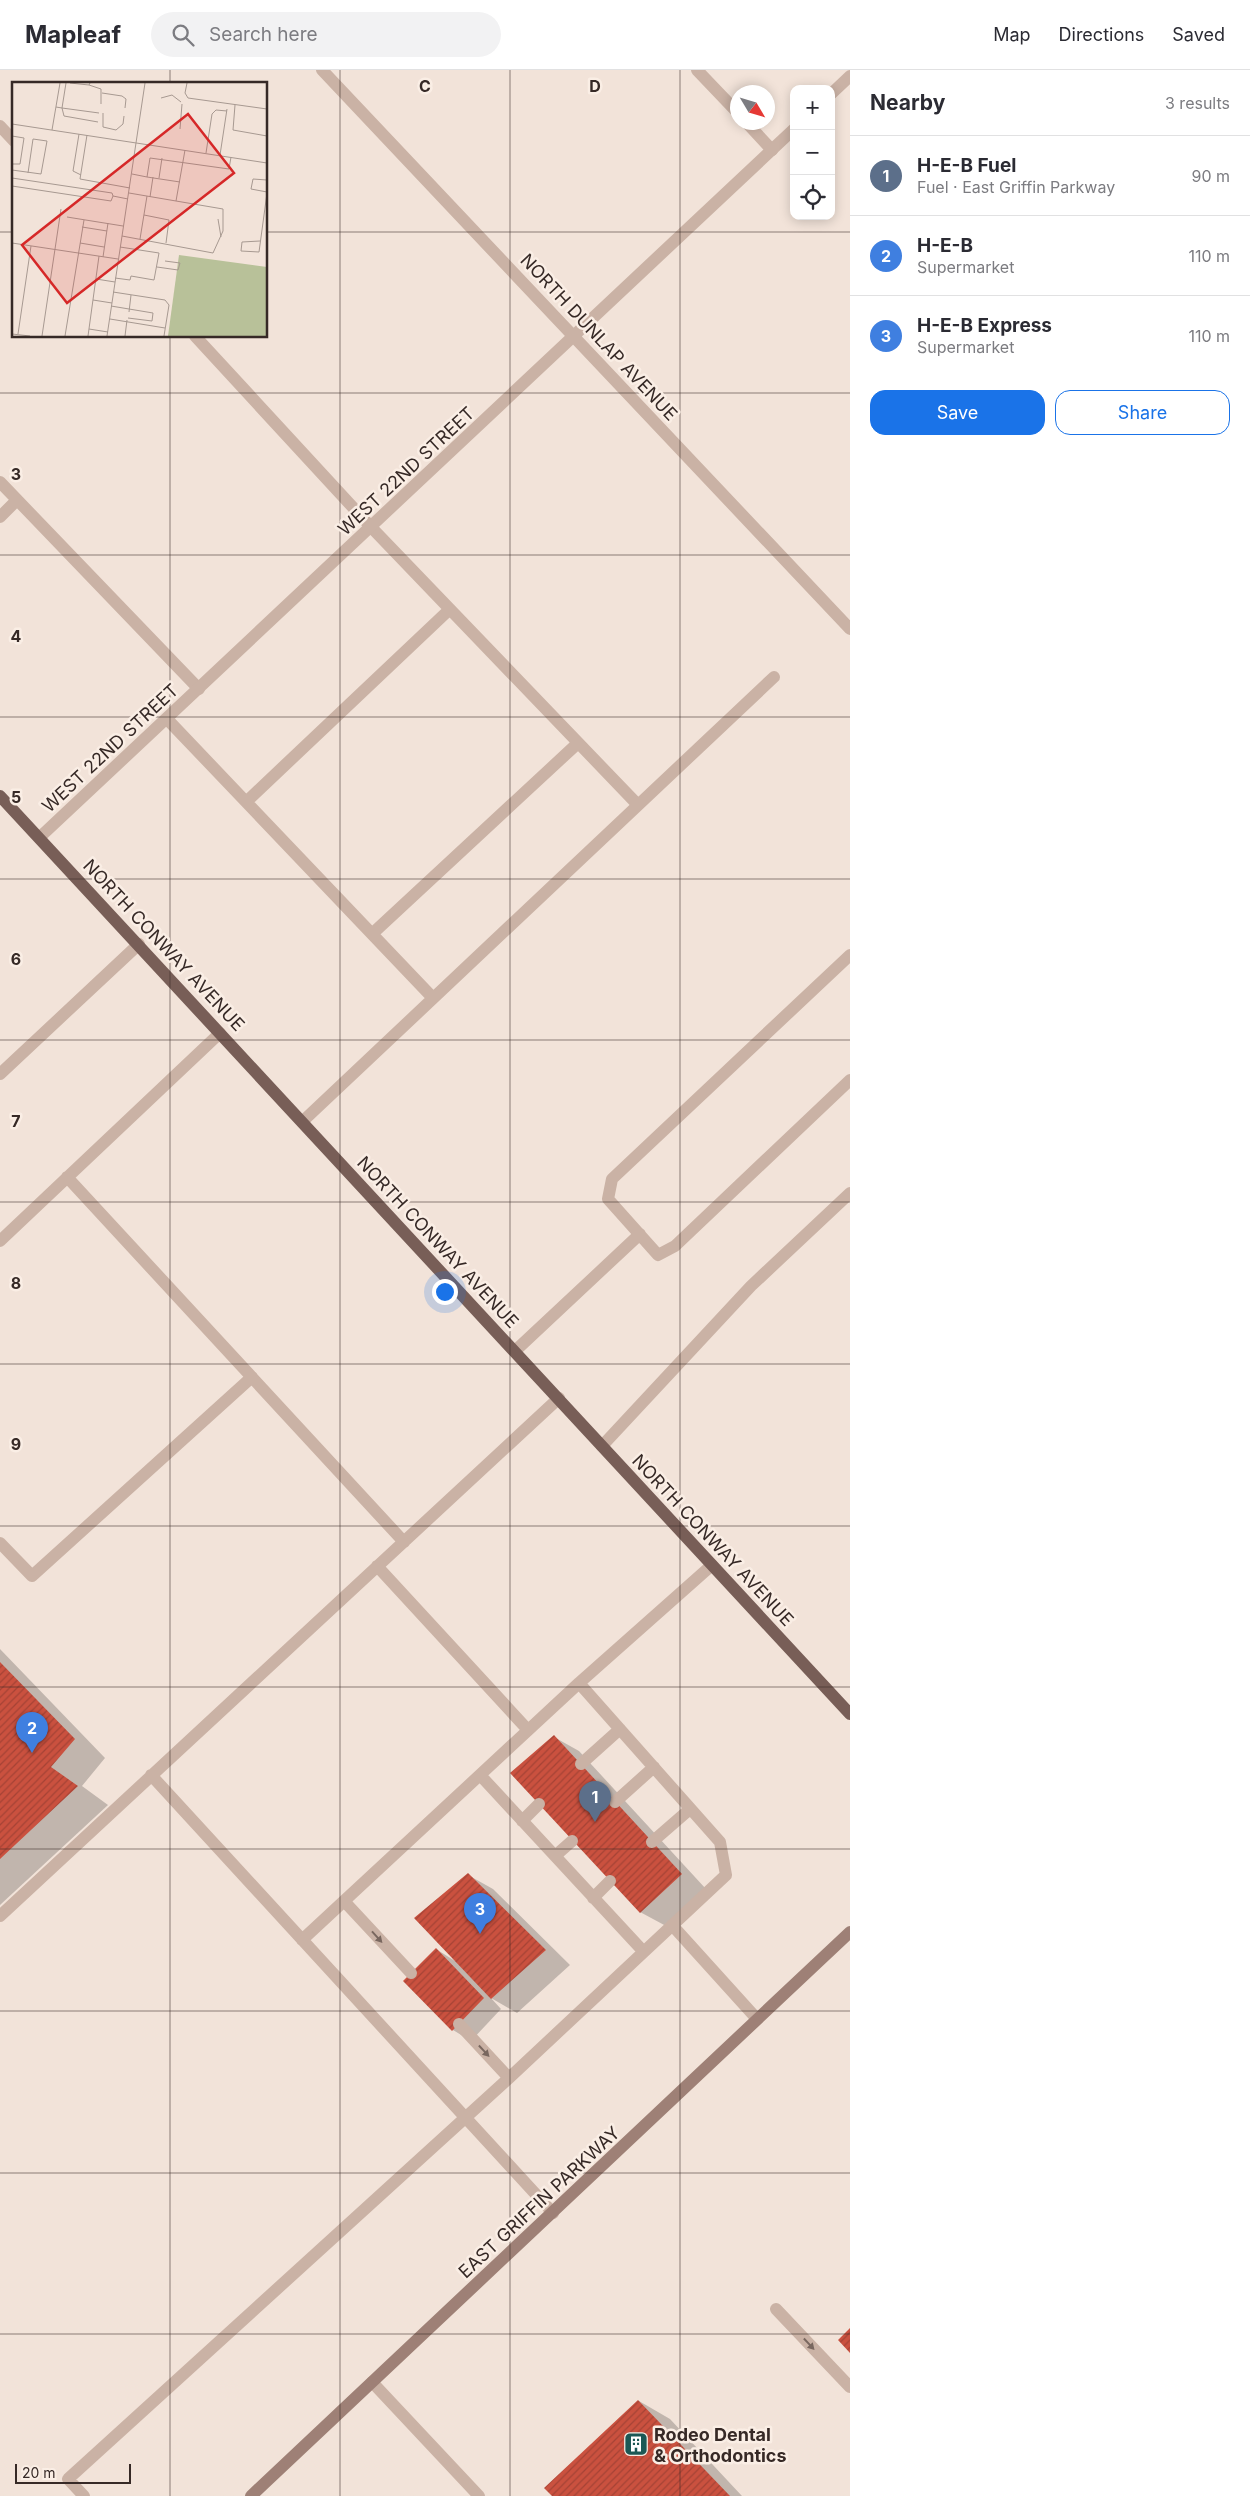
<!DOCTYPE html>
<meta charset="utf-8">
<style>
:root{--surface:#fff;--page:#f2f2f3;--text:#2b2b33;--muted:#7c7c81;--line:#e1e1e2;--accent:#1a73e8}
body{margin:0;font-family:Inter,sans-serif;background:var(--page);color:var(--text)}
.controls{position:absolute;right:15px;top:15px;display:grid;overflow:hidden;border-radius:10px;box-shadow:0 2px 12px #0003}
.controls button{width:45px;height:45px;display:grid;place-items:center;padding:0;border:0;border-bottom:1px solid var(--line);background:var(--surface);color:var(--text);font:25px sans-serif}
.compass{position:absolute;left:730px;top:15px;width:45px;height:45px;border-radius:50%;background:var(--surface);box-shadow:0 2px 12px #0003;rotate:128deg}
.scale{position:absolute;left:15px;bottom:12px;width:116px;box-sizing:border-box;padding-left:5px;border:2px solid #362926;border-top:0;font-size:14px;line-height:18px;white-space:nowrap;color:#362926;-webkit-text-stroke:4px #faeee5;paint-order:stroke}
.you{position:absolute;left:444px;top:1221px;width:18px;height:18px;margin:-12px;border:4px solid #fff;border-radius:50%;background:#1a73e8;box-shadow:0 0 0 8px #1a73e833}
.badge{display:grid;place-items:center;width:32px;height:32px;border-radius:50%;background:var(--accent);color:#fff;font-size:16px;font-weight:700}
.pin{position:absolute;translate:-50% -41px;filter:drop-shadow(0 1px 2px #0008)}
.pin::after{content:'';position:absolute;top:26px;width:18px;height:15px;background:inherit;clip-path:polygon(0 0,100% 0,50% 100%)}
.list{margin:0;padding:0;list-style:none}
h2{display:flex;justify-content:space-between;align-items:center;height:65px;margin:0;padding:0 20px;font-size:21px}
h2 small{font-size:16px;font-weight:400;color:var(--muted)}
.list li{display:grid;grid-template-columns:32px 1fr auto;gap:15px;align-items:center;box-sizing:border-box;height:80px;padding:0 20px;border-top:1px solid var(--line)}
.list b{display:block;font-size:19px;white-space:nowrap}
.list p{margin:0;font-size:16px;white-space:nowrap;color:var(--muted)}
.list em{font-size:16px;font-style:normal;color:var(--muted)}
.actions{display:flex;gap:10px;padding:15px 20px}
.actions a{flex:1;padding:11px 0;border:1px solid var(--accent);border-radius:15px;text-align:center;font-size:18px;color:var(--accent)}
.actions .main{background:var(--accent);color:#fff}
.icon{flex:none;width:28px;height:28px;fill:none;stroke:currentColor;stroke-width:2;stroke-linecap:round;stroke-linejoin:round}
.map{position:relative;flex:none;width:850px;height:2426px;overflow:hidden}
header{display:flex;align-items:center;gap:30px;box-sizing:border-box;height:70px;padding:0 25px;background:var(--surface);border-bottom:1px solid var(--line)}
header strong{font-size:24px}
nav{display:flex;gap:28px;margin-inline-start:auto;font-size:18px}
.search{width:350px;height:45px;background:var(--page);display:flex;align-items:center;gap:12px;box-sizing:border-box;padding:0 18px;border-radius:28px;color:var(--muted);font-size:19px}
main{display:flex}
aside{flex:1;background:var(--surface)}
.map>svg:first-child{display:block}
.shadow{fill:#0003}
.building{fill:url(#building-hatch)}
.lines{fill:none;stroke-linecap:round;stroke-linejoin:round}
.lane{stroke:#cab2a5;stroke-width:12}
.street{stroke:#cab2a5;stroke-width:12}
.secondary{stroke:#9e8076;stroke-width:12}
.primary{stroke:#785e57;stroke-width:12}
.oneway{fill:#79675f}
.grid{fill:none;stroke:#362926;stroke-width:1;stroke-opacity:0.55}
.labels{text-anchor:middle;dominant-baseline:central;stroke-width:5;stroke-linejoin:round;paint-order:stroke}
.street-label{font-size:18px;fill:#362926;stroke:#faeee5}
.poi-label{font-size:18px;font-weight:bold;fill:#362926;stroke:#faeee5;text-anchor:start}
.inset-road{fill:none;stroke:#a79991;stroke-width:1}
.view{fill:#d62828;fill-opacity:0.15;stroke:#d62828;stroke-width:2.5}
.inset-edge{fill:none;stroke:#362926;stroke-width:2.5}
.grid-label{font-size:16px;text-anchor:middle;font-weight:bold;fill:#362926;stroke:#faeee5;stroke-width:5;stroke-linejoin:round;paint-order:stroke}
</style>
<header>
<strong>Mapleaf</strong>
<div class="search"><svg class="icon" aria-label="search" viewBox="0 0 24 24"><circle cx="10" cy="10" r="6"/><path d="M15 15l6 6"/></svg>Search here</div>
<nav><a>Map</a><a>Directions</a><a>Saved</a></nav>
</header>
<main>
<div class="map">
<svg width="850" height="2426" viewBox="0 0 850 2426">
<defs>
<pattern id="building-hatch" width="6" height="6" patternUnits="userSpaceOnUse" patternTransform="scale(1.25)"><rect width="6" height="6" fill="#ca513f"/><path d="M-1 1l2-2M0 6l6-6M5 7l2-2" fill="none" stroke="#a54335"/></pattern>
</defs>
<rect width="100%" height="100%" fill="#f2e3d9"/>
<!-- shadow -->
<path class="shadow" d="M0 1579 105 1688 82 1716 108 1735 0 1835Z
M554 1667 579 1681 706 1819 666 1856 640 1842Z
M468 1805 493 1819 570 1895 517 1943 491 1928 501 1939 471 1971 453 1960 404 1911 436 1879 455 1891Z
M639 2331 670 2349 742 2426H553Z"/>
<!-- building -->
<path class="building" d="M0 1592 75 1669 51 1697 78 1716 0 1789Z
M554 1665 682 1804 640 1843 510 1703Z
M468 1803 546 1880 491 1929 414 1848Z
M436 1878 484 1928 452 1961 403 1911Z
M850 2258V2283L838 2270Z
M638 2330 730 2426H552L544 2418Z"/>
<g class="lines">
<!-- lane -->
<path class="lane" d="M697 0 738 43
M746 52 772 80
M0 56 14 71
M195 266 371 457 638 735
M0 412 199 619
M0 447 17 430
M167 649 433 928
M246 732 450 539
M372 864 578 673
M850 885 612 1109 608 1129 658 1185 675 1176 850 1010
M0 1004 139 874
M303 1051 774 607
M67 1107 404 1472
M0 1171 220 963
M515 1281 640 1164
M602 1376 751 1216 850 1123
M0 1473 32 1506 252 1307
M377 1496 528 1660
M579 1613 712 1495
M581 1694 620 1659
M151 1705 553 2143
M480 1705 643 1881
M615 1732 654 1697
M522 1751 539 1734
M652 1772 690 1739
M555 1786 572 1771
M593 1828 610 1811
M344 1831 411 1903
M0 1846 559 1328
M672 1855 757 1949
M459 1954 509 2008
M776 2239 850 2317
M372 2312 479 2426
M84 2426 68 2409 509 2008 726 1805 720 1772 579 1613 302 1870"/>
<!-- street -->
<path class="street" d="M322 0 850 559
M831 24 850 6
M40 767 794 59"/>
<!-- secondary -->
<path class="secondary" d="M251 2426 850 1862"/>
<!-- primary -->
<path class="primary" d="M0 726 850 1644"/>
</g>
<!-- one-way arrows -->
<defs><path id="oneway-solid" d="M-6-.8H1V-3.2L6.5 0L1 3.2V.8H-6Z" transform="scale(1.25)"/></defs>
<g class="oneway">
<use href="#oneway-solid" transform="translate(377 1867) rotate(48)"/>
<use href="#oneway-solid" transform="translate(484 1981) rotate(47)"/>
<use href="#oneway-solid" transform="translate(809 2274) rotate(47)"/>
</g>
<!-- grid -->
<path class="grid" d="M170 0V14M340 0V2426M510 0V2426M680 0V2426M0 162H14M266 162H850M170 266V2426M0 323H850M0 485H850M0 647H850M0 809H850M0 970H850M0 1132H850M0 1294H850M0 1456H850M0 1617H850M0 1779H850M0 1941H850M0 2103H850M0 2264H850"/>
<!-- icons -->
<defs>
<g id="building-square" transform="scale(1.25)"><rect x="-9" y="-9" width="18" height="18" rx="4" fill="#1b5855" stroke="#faeee5"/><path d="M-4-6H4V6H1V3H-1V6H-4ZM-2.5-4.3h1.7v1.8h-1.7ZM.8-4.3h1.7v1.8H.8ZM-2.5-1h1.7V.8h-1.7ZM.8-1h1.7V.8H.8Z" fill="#fff"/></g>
</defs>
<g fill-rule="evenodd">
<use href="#building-square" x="636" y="2374"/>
</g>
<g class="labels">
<!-- street labels -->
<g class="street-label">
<text transform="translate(599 267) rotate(47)">NORTH DUNLAP AVENUE</text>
<text transform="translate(406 401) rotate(-43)">WEST 22ND STREET</text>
<text transform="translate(110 678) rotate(-43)">WEST 22ND STREET</text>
<text transform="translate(164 875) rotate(47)">NORTH CONWAY AVENUE</text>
<text transform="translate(438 1172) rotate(47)">NORTH CONWAY AVENUE</text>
<text transform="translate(713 1470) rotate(47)">NORTH CONWAY AVENUE</text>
<text transform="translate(539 2132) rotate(-43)">EAST GRIFFIN PARKWAY</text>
</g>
<!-- poi labels -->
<g class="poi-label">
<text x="654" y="2364">Rodeo Dental<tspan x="654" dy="21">&amp; Orthodontics</tspan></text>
</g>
</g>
<!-- overview -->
<g transform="translate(12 12)">
<rect width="255" height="255" fill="#f2e3d9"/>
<path d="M167 173 255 185V254H156Z" fill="#b8c199"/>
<path class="inset-road" d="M54 1 50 26 87 31M58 1 77 3M78 1 77 3 89 7V22M175 1 173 11 176 16 255 27M90 11 110 14 114 17 113 26M149 16 160 13 169 20M223 23 221 48 255 54M44 25 50 26 52 34 86 40M91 31V45L104 48 111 42 112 34M0 42 255 81M168 47 170 22M40 48 48 1M67 52 61 89 69 93M75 53 68 97 118 106M0 54 12 56 8 82H0M194 71 200 32 204 28 215 29M208 73 215 27M0 88 29 92 35 59 21 57 16 91M120 92 135 95M0 96 100 111 101 114 116 117M147 96 150 76M255 98 241 97 239 107 255 110M168 100 135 95 138 76 217 87 219 75M0 104 99 119 101 114M138 115 141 95M164 119 173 68M132 133 157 138 154 161M55 135 111 144M206 137 209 155M70 145 95 149M110 154 201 171 211 149V127L117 111M128 157 135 114M248 159 230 160 229 169 247 170 255 111M0 161 106 177M68 161 92 165M91 175 96 141M145 185 166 188 168 181 153 179M103 196 118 198 119 194 142 198 147 171 108 165M84 197 103 200M101 210 153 218 157 223 152 254M81 218 100 221M99 224 141 231 140 239 116 236M117 230 119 213M98 237 153 246M77 247 96 250M0 252 18 254M6 252 19 164M30 254 49 127M53 254 72 138M76 254 87 174M95 254 133 1M113 254 115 238"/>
<path class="view" d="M176 32 222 91 55 221 10 163Z"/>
<rect width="255" height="255" class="inset-edge"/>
</g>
<g class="grid-label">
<text x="425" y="22">C</text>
<text x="595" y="22">D</text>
<text x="16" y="410">3</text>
<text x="16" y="572">4</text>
<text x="16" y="733">5</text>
<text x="16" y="895">6</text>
<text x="16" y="1057">7</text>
<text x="16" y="1219">8</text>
<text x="16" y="1380">9</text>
</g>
</svg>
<div class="controls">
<button>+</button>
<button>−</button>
<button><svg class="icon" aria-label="locate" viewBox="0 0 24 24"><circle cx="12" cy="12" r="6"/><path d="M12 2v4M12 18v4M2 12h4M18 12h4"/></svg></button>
</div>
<svg class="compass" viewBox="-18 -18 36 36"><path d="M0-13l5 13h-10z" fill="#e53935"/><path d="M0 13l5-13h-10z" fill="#7c7c81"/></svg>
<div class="scale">20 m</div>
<div class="you"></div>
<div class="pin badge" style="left:595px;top:1752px;background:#5c6f8a">1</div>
<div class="pin badge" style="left:32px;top:1683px;background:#3f7fe0">2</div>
<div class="pin badge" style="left:480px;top:1864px;background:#3f7fe0">3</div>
</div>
<aside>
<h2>Nearby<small>3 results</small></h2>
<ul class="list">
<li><span class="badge" style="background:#5c6f8a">1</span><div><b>H-E-B Fuel</b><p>Fuel · East Griffin Parkway</p></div><em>90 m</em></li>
<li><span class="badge" style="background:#3f7fe0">2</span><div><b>H-E-B</b><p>Supermarket</p></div><em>110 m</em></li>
<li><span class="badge" style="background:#3f7fe0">3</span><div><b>H-E-B Express</b><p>Supermarket</p></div><em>110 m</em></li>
</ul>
<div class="actions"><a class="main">Save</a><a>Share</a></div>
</aside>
</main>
